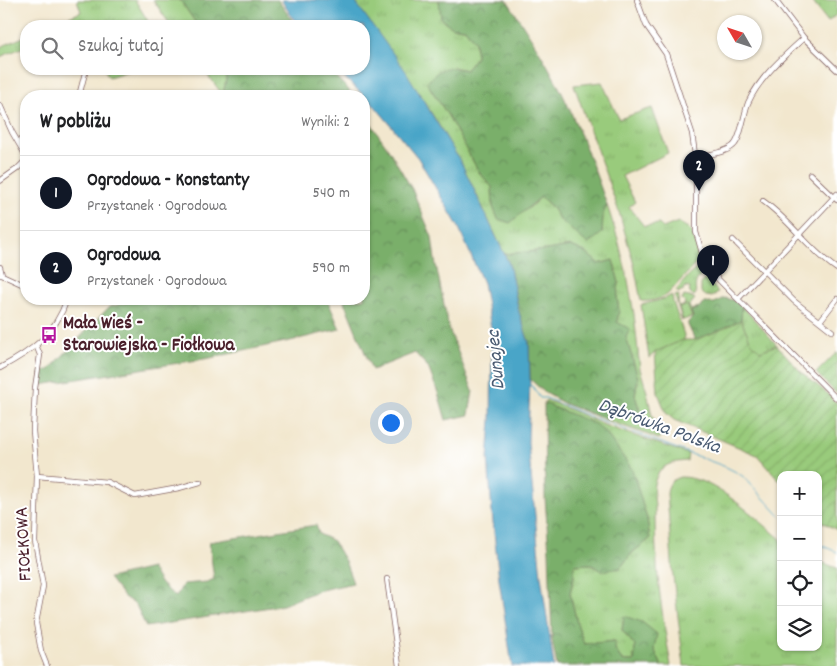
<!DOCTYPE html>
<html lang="pl">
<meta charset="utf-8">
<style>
:root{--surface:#fff;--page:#f6f6f6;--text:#202124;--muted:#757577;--line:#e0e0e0;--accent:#111827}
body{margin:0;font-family:Dekko,sans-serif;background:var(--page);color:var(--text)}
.controls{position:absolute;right:15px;bottom:15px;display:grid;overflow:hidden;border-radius:10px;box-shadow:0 1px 4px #0004}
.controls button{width:45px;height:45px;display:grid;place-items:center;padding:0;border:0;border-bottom:1px solid var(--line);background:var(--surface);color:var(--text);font:25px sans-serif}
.compass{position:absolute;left:717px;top:15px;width:45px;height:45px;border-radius:50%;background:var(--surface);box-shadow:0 1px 4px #0004;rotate:309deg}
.you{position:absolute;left:390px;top:422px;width:18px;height:18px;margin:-12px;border:4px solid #fff;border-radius:50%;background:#1a73e8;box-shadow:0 0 0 8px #1a73e833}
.badge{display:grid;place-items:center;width:32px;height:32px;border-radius:50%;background:var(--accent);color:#fff;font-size:16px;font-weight:700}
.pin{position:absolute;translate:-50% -41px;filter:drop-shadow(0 1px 2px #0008)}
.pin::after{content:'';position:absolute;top:26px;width:18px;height:15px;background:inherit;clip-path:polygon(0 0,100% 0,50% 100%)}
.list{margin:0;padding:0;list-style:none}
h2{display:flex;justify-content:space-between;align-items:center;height:65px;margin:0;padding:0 20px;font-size:21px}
h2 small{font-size:16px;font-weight:400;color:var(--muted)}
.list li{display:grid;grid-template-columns:32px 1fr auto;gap:15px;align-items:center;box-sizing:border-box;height:75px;padding:0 20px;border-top:1px solid var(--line)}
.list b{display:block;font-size:19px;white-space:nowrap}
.list p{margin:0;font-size:16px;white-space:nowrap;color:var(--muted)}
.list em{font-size:16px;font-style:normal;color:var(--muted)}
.icon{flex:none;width:28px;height:28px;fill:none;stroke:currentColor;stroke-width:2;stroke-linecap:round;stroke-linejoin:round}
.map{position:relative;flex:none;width:837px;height:666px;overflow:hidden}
.search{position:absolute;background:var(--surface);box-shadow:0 1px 4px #0004;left:20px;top:20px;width:350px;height:55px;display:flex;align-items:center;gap:12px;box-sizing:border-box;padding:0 18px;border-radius:20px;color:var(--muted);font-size:19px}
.panel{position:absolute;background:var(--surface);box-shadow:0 1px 4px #0004;left:20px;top:90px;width:350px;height:215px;border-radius:20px}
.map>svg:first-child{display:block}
.grass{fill:url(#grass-tufts);stroke:#727553}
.forest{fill:url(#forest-crowns);stroke:#62674b}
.garden{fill:url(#garden-furrows);stroke:#727553}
.pitch{fill:#99cb7b;stroke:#727553}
.water{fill:#4aa5c8;stroke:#4a627a}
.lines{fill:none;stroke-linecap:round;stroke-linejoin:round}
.stream{stroke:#4aa5c8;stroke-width:1}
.minor-casing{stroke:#856564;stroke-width:6}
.minor{stroke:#fff;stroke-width:4.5}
.labels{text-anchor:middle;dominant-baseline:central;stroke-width:4;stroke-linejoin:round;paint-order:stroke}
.poi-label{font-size:19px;font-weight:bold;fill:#4a1f2b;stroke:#fff;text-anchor:start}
.street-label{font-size:19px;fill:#4a1f2b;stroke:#fff}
.water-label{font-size:20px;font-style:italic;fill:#4a5b72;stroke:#fff}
</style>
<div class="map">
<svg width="837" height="666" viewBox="0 0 837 666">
<defs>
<pattern id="grass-tufts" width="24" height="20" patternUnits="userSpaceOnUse" patternTransform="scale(1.25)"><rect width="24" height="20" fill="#99cb7b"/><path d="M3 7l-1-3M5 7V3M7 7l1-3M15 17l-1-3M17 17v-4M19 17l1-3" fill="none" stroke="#85ae6a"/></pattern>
<pattern id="forest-crowns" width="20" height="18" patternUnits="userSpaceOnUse" patternTransform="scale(1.25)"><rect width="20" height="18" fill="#7aaf6b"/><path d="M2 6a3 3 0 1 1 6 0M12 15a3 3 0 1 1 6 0" fill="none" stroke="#668e58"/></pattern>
<pattern id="garden-furrows" width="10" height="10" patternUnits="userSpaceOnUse" patternTransform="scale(1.25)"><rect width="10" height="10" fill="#99cb7b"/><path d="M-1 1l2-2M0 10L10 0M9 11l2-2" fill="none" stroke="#85ae6a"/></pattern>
</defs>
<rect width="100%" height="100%" fill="#fff"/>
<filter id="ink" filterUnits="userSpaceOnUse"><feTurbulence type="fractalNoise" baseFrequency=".02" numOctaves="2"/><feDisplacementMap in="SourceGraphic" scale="10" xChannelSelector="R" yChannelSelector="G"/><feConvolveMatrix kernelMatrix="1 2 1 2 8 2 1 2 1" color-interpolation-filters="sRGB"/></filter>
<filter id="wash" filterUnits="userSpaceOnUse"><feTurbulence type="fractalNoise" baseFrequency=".0096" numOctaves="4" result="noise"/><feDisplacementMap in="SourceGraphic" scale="20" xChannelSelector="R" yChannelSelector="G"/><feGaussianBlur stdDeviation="1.12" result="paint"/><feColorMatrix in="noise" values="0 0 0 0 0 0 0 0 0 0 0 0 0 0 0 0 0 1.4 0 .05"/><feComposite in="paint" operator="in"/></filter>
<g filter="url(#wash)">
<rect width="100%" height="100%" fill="#f2e7ce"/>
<!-- grass -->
<path class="grass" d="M77 0H135L151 26H48L81 12Z
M153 0H180L198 26H171Z
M354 0H439L442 19 452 27 465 28 475 42 476 57 466 70 453 67 427 83 447 114 479 172 492 187 493 207 529 208 541 197 551 206 560 220 602 233 603 214 607 205 618 239 627 275 634 314 640 369 647 392 652 416 661 430 659 439 607 420 610 407 623 405 637 422 643 423 635 395 638 378 626 337 617 322 619 310 617 298 619 283 613 260 599 264 585 252 571 246 547 250 504 254C490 224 477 193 461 164 430 106 392 53 354 0Z
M811 0H837V14L828 22Z
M26 36V46L0 57V47Z
M104 69H134L109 77Z
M203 69H228L223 95Z
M602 82 619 119 652 108 668 153 622 176 635 202 629 207 644 226 659 224 663 228 678 222 688 228 692 232 701 258 668 294C661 299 650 302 641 301L634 265 619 212 574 85Z
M702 264H704C704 278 692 277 696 294L694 296 689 292 690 288 684 287 683 291H680L679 293 676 291 689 275Z
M706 278 718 292 712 297 706 296 701 292V284Z
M672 295 673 302 685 338 683 340 656 352 649 358 641 305 664 299Z
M678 295 679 296 678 303 679 306 681 307 684 305 685 302 682 300 684 296 694 298 695 299 689 306 691 310 698 307 697 309 691 311 693 317H692L687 305 680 308 683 320 682 321 675 296Z
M742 306 777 345 760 351 751 342 741 320Z
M546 400 576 412 604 425 688 454 687 461C674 462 661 464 656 478 651 489 655 498 655 509 655 532 656 555 658 578 661 608 666 637 671 666H660L661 664 654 649 624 616 622 630 635 646 634 661H622L615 649V641L584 644 577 623 570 593 574 577V565L590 564 602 571 620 568 633 552 650 539 647 519 639 495 616 449 606 433 544 403Z
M680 477C714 476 756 519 781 539V647H818V561L837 568V666H684L673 576 667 494C668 484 671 480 680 477Z"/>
<!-- forest -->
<path class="forest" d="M180 0H278L296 26H198Z
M439 0H507C527 31 547 62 563 95 580 131 594 168 607 205L603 214 602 233 588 244 560 220 551 206 541 197 510 223 498 219 493 207 492 187 479 172 447 114 427 83C440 67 445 66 466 70L476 57 475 42 465 28 452 27 441 19Z
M228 69H328L347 88 353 96H224L223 95Z
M364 113 389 150 412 189 432 237 435 260 449 329 473 391 469 415 446 420 438 393 428 367 415 353 372 370 343 299H364Z
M571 246 585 252 599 264 613 260 619 283 617 298 619 310 617 322 630 329 626 337 638 378 635 395 643 423 637 422 623 405 610 407 607 420 565 404 544 392 530 379 529 343 519 312 509 264 504 254 547 250Z
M724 298 733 300 742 306 741 320 718 331 695 340 688 325V322L693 317 691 311 697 309 704 303H714Z
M141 299H327L340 329 290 341 210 358 41 385V372L49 370 109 307Z
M544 403 595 424 606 433 632 469 647 519 650 539 633 552 620 568 602 571 590 564 574 565V577L570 593 577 623 584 644 615 641V649L622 661H634L635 646 622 630 624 616 642 622 657 634 654 649 661 664 660 666H557L552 640 549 552 545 498Z
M316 525 319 534 333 541 345 561 353 583 317 591 283 605 146 627 136 605 124 597 109 578 151 568 161 584 176 597 183 584 207 582 214 579 209 542Z"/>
<!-- garden -->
<path class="garden" d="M741 320 751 342 760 351 777 345 800 371 828 394 837 404V530L818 520V475H781V482L757 455 674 420 666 413 658 393 655 352 683 340H695L718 331Z
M837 352V394L816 373Z"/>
<!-- pitch -->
<path class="pitch" d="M687 305 692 317 683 320 679 308Z"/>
<!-- water -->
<path class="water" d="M281 0H354L405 70 462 164 509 264 519 312 529 343 530 379 528 443 541 576 554 666H512L499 580 492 513 488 458 491 420 492 334 483 283 458 226 418 158 374 105 335 69H364V26H298Z"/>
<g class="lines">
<!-- stream -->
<path class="stream" d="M528 384 533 387 540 398H546L592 417 726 467 738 473 745 478 781 517
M818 544 837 552"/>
</g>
</g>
<g filter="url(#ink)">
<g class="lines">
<!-- minor casing -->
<g class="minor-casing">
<path id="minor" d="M637 0 646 25 666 54 692 133 696 162V232L704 260 710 271 837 399
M775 0 804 38 837 70
M79 96 86 69
M0 105 12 132 26 156
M696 157C707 155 725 153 733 146 741 140 744 113 748 103 759 78 784 56 804 38
M810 174 837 200
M0 181 17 169 26 160
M763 201C790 220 809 250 837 269
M733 240 794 301 832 331
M0 267 2 275
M0 275H2L26 286
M738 299 837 194
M820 321 837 299
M36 345 40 355 35 388 33 431 37 476 35 541 43 586 36 623 41 651 47 666
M0 368C32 351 55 335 67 299
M37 476 107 482 135 496 179 488 200 482
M387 579 399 666"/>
</g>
<!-- minor -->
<use href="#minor" class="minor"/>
</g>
</g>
<!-- icons -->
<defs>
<g id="bus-bare" transform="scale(1.35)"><path d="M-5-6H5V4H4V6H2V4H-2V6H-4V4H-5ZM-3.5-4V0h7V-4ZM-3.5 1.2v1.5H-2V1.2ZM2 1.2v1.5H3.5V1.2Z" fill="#b5179e" stroke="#fff" stroke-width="2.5" paint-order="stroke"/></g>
</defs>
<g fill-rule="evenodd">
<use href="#bus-bare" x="49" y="335"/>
</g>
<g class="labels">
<!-- poi labels -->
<g class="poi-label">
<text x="63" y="324">Mała Wieś -<tspan x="63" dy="22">Starowiejska - Fiołkowa</tspan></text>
</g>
<!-- street labels -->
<g class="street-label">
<text transform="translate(25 544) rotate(-93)">FIOŁKOWA</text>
</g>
<!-- water labels -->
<g class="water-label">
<text transform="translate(497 360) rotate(-95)">Dunajec</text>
<text transform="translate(659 427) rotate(20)">Dąbrówka Polska</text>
</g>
</g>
</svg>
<div class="controls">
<button>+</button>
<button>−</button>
<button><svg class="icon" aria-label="locate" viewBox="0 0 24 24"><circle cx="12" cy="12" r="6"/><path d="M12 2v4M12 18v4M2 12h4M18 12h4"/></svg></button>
<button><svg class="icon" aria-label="layers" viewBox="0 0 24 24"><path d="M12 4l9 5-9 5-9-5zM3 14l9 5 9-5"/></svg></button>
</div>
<svg class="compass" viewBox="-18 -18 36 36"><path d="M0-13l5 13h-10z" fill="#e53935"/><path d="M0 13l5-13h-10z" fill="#757577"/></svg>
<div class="you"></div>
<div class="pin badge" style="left:713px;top:286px">1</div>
<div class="pin badge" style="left:699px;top:191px">2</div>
<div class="search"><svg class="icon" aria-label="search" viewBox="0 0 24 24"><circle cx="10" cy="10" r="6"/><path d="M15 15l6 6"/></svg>Szukaj tutaj</div>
<section class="panel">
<h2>W pobliżu<small>Wyniki: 2</small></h2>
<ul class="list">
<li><span class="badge">1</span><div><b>Ogrodowa - Konstanty</b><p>Przystanek · Ogrodowa</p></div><em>540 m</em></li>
<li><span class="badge">2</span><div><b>Ogrodowa</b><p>Przystanek · Ogrodowa</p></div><em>590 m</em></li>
</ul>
</section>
</div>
